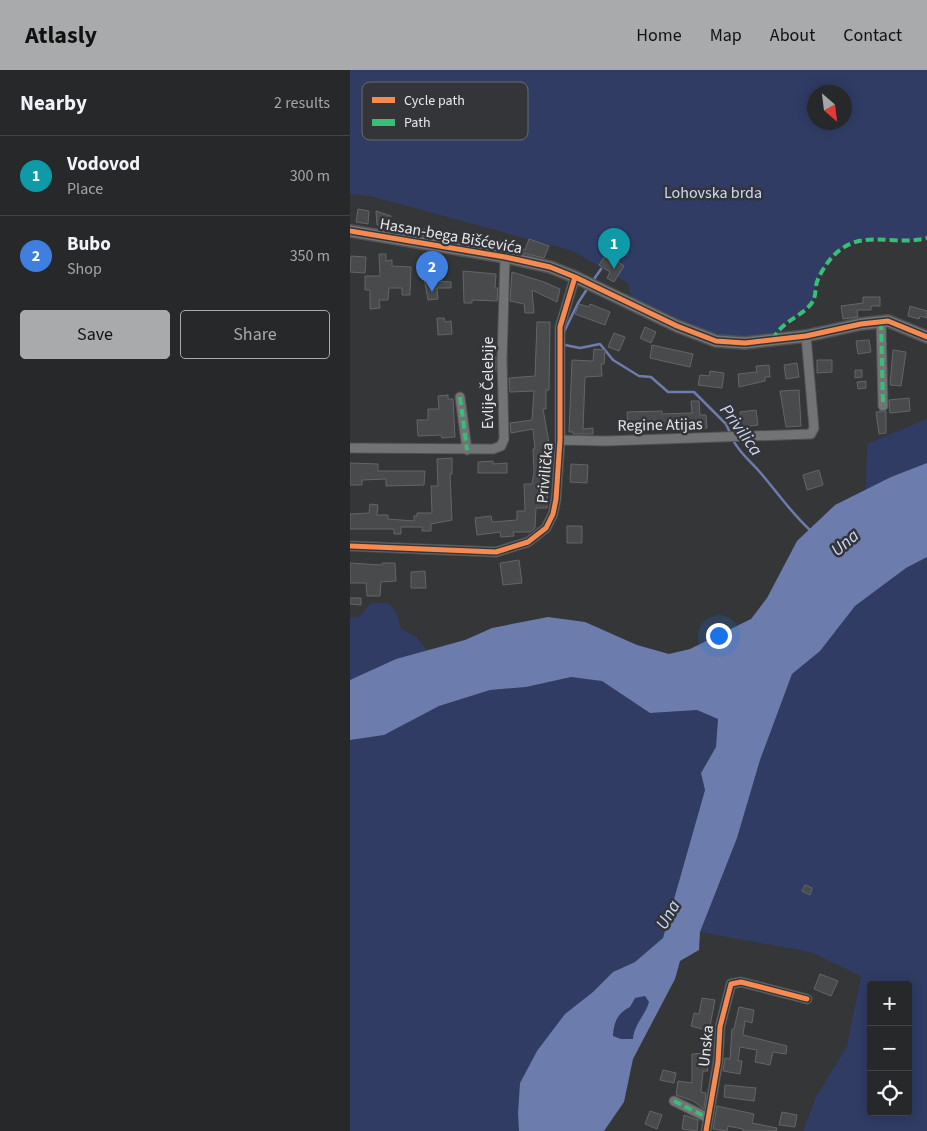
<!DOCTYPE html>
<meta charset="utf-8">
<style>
:root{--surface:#27282a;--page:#333436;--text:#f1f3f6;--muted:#a4a6a8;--line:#434447;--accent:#a8aaac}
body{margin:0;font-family:"Source Sans 3",sans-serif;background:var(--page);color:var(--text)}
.controls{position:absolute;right:15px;bottom:15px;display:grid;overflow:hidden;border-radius:5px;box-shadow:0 2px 12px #0003}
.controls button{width:45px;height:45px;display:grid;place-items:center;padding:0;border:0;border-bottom:1px solid var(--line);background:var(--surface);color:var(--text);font:25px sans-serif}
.compass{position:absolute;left:457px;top:15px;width:45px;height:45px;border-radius:50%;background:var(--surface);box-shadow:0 2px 12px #0003;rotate:152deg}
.you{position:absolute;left:368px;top:565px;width:18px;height:18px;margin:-12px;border:4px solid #fff;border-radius:50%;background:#1a73e8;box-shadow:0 0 0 8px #1a73e833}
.badge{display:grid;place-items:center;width:32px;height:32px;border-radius:50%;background:var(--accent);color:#fff;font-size:16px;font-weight:700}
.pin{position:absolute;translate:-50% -41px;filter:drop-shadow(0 1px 2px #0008)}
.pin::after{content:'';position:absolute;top:26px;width:18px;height:15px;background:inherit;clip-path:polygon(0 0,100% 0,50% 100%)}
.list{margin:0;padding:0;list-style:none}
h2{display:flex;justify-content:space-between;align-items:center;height:65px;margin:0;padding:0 20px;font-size:21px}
h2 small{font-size:16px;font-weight:400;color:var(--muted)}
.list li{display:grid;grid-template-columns:32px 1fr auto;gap:15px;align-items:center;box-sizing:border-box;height:80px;padding:0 20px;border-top:1px solid var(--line)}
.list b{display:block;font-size:19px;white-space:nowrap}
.list p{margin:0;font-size:16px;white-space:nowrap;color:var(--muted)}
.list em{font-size:16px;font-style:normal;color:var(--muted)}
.actions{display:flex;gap:10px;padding:15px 20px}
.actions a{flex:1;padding:11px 0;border:1px solid var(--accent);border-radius:5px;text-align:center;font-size:18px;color:var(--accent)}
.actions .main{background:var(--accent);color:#111}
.icon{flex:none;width:28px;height:28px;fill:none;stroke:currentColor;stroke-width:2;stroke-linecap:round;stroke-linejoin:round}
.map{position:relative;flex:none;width:577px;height:1061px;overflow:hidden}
header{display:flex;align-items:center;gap:30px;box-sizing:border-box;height:70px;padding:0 25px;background:var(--accent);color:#111}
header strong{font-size:24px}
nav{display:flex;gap:28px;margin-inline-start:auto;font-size:18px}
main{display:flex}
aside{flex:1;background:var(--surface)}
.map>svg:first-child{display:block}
.green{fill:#303c64;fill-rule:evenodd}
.water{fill:#6c7cad;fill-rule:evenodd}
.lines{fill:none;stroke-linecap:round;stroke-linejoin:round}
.stream{stroke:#6c7cad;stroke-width:2.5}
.building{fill:#494a4c;stroke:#646567}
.minor-casing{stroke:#515254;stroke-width:11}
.tertiary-casing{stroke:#515254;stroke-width:14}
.minor{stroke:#727374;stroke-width:9}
.tertiary{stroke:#727374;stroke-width:11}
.quiet{stroke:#3abd76;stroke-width:4;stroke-dasharray:8 4;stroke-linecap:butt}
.cycleway-casing{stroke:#333539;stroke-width:8}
.cycleway{stroke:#f68b52;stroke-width:5}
.labels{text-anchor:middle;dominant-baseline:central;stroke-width:5;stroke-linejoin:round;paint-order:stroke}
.park-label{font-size:16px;fill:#cfdafa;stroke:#333539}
.street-label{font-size:16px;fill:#e7e8eb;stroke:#333539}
.water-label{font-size:18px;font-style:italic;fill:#cdd8f8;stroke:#333539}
.key{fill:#333539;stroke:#696b6e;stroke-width:1}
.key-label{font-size:14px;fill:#e7e8eb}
</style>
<header>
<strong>Atlasly</strong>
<nav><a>Home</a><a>Map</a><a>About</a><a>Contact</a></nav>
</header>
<main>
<aside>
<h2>Nearby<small>2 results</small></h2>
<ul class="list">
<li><span class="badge" style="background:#0f9aa8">1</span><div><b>Vodovod</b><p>Place</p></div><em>300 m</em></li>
<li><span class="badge" style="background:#3f7fe0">2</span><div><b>Bubo</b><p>Shop</p></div><em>350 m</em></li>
</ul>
<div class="actions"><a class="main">Save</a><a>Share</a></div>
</aside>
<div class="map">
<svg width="577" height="1061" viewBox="0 0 577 1061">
<rect width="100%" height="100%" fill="#343638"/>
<!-- green -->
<path class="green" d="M0 0H577V168C540 178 505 153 476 195 472 201 467 209 466 216 465 223 466 227 461 234 450 248 431 251 423 270L381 272 283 236 278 213 223 181 20 126 0 124ZM464 22H494V52H464Z
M577 349V393L516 420 517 374Z
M577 487V1061H453L466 1027 497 976 511 906 460 882 350 862 387 768 410 690 442 604 505 536 556 498ZM521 915H558V1042H521Z
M21 533H39L48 546 51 559 66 567 78 581 46 589 0 610V548L9 547Z
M221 607 252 611 300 643 347 640 368 649 366 677 351 703 355 720 313 869 285 892 263 902 187 981 170 1013 168 1043 169 1061H0V670L34 665 89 636 140 620 176 617Z
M295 926 299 932C296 945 287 955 283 969L271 970 263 966C265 953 267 943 280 937L285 928Z"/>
<!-- water -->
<path class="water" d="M577 393V487L556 498 505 536 470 581 442 604 410 690 387 768 350 862 349 880 330 891 325 909 283 989 274 1032 254 1061H169L168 1043 170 1013 187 981 215 944 243 922 263 902 285 892 313 868 355 720 351 703 366 677 368 649 347 640 300 643 252 611 221 607 176 617 140 620 89 636 34 665 0 670V610L46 589 115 570 142 558 198 547 235 552 287 575 319 584 340 579 401 549 417 528 447 471 485 435 541 407ZM295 926 299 932C295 946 284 954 283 969H271L263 966C264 953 267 943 280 937L285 928Z"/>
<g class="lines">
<!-- stream -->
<path class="stream" d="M242 212 251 199
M213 264 228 233 239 216
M213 272 215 275 230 278 250 274 263 290 289 306 301 307 318 322H344L376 354 381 365
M383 370C389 382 399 390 408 400 426 420 440 442 460 460"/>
</g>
<!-- building -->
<path class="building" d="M8 139 19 141 18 154 6 152Z
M26 141 41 146 40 151 61 156 59 163 27 155Z
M72 159 87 160 86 168 71 165Z
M131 169 150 170V178L113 172V170L131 171Z
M179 169 199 176 194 188 164 181V178L175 180Z
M29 184H36V191L42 190V196L61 197 60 225H52V218H39L38 230H29L30 238 20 239V220H15V206H30Z
M256 184 274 196 264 212 257 208 260 202 249 195Z
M1 186 16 187 15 203 0 202Z
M86 196 87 211 101 212V218H87L88 229 78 230 72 197Z
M113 201 146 204 145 218H148L147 231 122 230V233H114Z
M162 202 194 212 210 219 207 232 182 220 184 243H175L174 234 160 231Z
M513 227H530V236H521V240H507L508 247 493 249 491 236 513 233Z
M229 234 239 237 240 234 260 242 255 255 225 244Z
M560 236 577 241V248L570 246 569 249 558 246Z
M87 248H94L95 252 101 251 102 264 88 265Z
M187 252H200L199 320H196V339H193L200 379 201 400H198L197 438H186L185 458 180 462H163L164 466 151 467 150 462 127 465 125 448 141 446 142 452 167 450V441H175L174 414H182L184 402 183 379H185L183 359 161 363 160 353 182 350 184 321 160 322 159 308 185 306Z
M295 257 306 262 301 273 290 268Z
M264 263 275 267 269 281 258 277Z
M519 270 521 282 508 284 506 271Z
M302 275 343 284 340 297 300 288Z
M244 279 255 280 254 294H251L252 306 235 307 233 359 243 358V364H223V362H219L222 290 243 291Z
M543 280 556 282 551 316 540 315Z
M134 287H146V301L142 302V312H134Z
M467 290H482V302L467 303Z
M447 293 449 307 436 309 434 295Z
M419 295 420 307H415V311L389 317 388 304 407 302 406 296Z
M505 300H512V307L505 308Z
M360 301 374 303 372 318 348 315 350 305 359 306Z
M516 311V318L508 319 507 312Z
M449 320 451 356 436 357 430 321Z
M98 325V329H103L105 367 92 368 91 365 68 366 67 350H78V339H89L88 326Z
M559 328 560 341 540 343 539 330Z
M341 331H349L350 345H356L357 358H325V355L278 359 277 342 312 341V344L342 343Z
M406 340 408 355 392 357 390 342Z
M536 341V363L529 364 526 342Z
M102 388V404H100L102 450 81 454V461H72V457H51V464H44V459H0V444L19 443 20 434 28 435 27 445H38V449L64 451V446H67V443H82L81 416H88L87 389Z
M143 391V394L157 393V403H128V392Z
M0 393 28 394V401H75L74 415 36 416V409L12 410V415H0Z
M221 394 238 395 237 413 220 412Z
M469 400 473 415 457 420 453 405Z
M217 456H232V473H217Z
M169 490 172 513 153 515 150 493Z
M0 493 32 495V493H45L46 511 31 512 30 526H17L16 513H0Z
M75 501 76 518H61V502Z
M0 528H11V535L0 534Z
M455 815 462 818 460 825 452 821Z
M470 904 488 911 481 926 464 919Z
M352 928 365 930 359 961 341 956 344 943 349 944Z
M389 937 404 940 402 953 395 951 393 965 437 976 436 984 423 982 420 995 405 992 407 980 390 977 388 991H392L390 1004 373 1001 375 988 380 989 382 959H384Z
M355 983 358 1001H353L351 1022 356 1023 354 1039 343 1031 326 1025 328 1011 342 1013V984Z
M313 1000 326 1003 324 1013 310 1010Z
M375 1015 406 1018 404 1031 374 1027Z
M367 1036 404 1044 402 1053 427 1058 426 1061H393V1059L378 1056 377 1061 363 1059Z
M300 1041 312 1045 307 1059 295 1054Z
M432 1042 447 1045 445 1057 429 1055Z
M334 1045 348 1050 347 1061 332 1059Z"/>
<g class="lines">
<!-- minor casing -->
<g class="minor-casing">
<path id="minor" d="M531 252 533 336
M110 327 117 380
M210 370 256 371 461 364 464 358 456 266
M0 378 143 379 151 376 154 369 152 289 155 187
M0 476 146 482 178 472 196 458 203 444 206 429 210 370V257L225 207
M324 1031 358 1048
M356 1061 368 992 370 957 381 914 391 912 457 929"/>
</g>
<!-- tertiary casing -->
<g class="tertiary-casing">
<path id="tertiary" d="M0 161 155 187 200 197 225 207 327 256 366 271 395 273 456 266 511 254 538 251 577 267"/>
</g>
<!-- minor -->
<use href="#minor" class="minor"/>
<!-- tertiary -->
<use href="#tertiary" class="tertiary"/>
<!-- quiet -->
<path class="quiet" d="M531 252 533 336
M423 270C431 251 450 248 461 234 466 227 465 223 466 216 467 209 472 201 476 195 505 153 540 178 577 168
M110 327 117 380
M324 1031 358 1048"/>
<!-- cycleway casing -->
<g class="cycleway-casing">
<path id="cycleway" d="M0 161 155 187 200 197 225 207 327 256 366 271 395 273 456 266 511 254 538 251 577 267
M0 476 146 482 178 472 196 458 203 444 206 429 210 370V257L225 207
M356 1061 368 992 370 957 381 914 391 912 457 929"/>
</g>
<!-- cycleway -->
<use href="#cycleway" class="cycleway"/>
</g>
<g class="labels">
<!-- park labels -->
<g class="park-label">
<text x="363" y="123">Lohovska brda</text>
</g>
<!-- street labels -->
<g class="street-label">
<text transform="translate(101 166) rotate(10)">Hasan-bega Bišćevića</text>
<text transform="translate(138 313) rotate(-90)">Evlije Čelebije</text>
<text transform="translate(310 355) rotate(-1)">Regine Atijas</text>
<text transform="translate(195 403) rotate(-85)">Privilička</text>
<text transform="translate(356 976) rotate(-84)">Unska</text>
</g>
<!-- water labels -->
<g class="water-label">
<text transform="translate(391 360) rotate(54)">Privilica</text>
<text transform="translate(495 473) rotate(-41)">Una</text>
<text transform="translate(318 845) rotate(-60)">Una</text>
</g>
</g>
<!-- legend -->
<rect x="12" y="12" width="166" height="58" rx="8" class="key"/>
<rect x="22" y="27" width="23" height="6" fill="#f68b52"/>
<rect x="22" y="49" width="23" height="7" fill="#3abd76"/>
<g class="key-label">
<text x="54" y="35">Cycle path</text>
<text x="54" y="57">Path</text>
</g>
</svg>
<div class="controls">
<button>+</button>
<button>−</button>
<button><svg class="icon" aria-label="locate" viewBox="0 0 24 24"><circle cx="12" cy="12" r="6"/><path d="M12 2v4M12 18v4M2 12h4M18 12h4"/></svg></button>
</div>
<svg class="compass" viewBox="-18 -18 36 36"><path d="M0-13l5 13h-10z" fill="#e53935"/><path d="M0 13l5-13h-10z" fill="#a4a6a8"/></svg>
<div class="you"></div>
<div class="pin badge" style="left:264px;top:199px;background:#0f9aa8">1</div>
<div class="pin badge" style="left:82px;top:222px;background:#3f7fe0">2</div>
</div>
</main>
